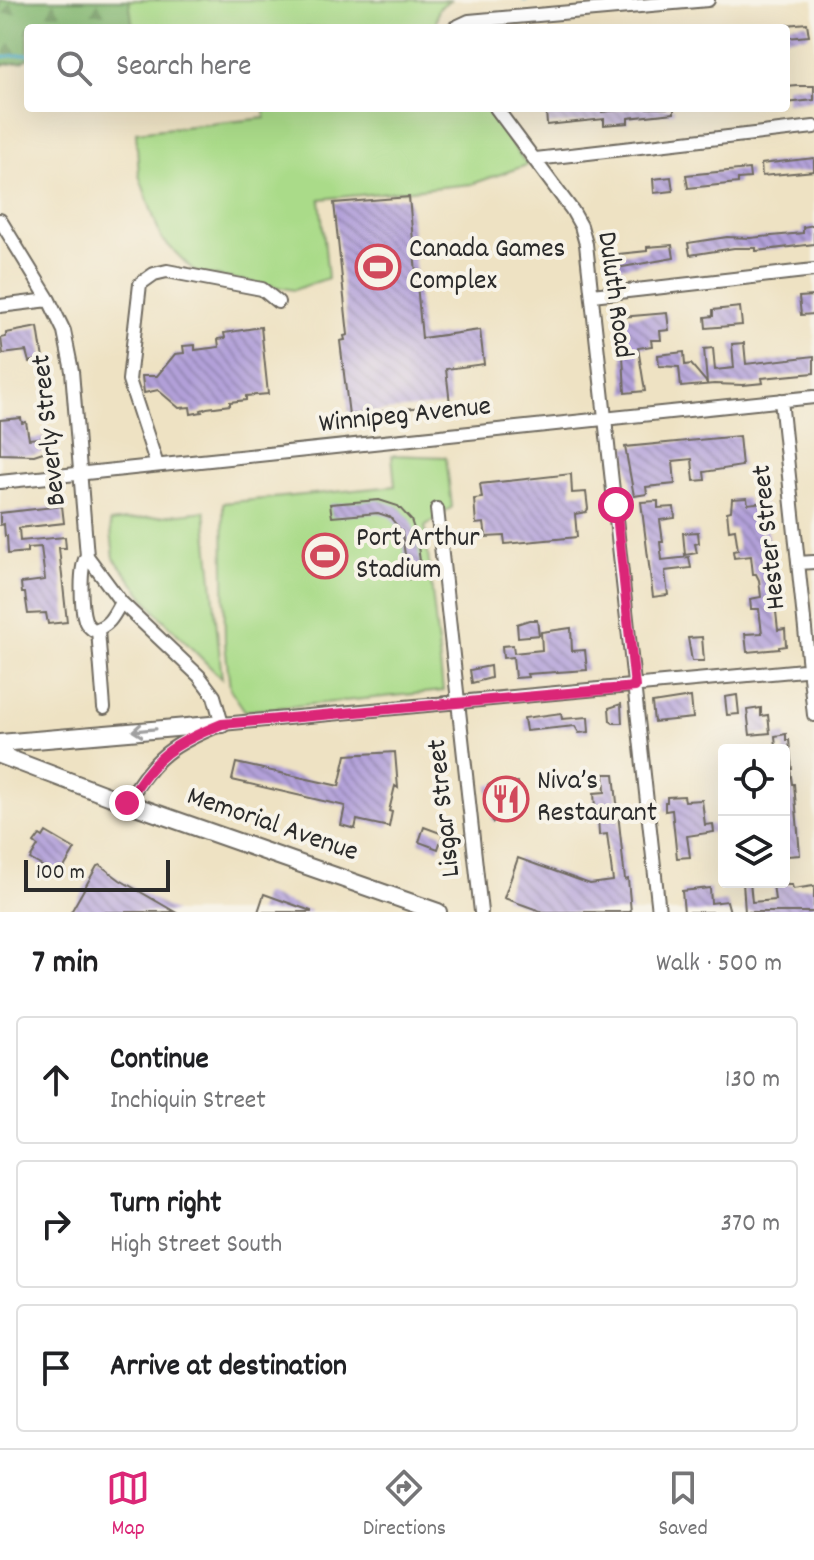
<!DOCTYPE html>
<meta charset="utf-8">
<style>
:root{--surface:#fff;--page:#f6f6f6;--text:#202124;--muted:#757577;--line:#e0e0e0;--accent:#db2777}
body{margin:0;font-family:Dekko,sans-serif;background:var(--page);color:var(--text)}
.controls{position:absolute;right:24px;bottom:24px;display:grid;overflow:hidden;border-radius:8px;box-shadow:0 8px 32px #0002}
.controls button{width:72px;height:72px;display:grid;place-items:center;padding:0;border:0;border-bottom:2px solid var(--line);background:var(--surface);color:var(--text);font:40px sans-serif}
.scale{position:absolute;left:24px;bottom:20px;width:146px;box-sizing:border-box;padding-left:8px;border:4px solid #2b2b2b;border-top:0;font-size:22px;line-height:28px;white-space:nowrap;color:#2b2b2b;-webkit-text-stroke:6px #f7f3e8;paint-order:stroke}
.stop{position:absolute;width:24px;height:24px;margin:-18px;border:6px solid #db2777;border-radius:50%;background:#fff}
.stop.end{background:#db2777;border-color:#fff;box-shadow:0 2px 8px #0008}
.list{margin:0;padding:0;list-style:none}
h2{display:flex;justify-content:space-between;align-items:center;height:104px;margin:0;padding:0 32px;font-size:34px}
h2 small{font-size:26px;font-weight:400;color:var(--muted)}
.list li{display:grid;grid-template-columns:52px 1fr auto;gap:24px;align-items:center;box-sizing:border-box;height:128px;margin:0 16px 16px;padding:0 16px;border:2px solid var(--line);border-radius:8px}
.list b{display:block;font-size:30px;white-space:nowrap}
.list p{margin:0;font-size:26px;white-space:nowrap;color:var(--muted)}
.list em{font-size:26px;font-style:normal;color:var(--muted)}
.icon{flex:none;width:44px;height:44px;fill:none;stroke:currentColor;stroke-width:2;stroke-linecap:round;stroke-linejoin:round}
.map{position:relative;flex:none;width:814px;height:912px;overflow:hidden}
.search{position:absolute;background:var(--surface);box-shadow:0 8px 32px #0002;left:24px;right:24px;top:24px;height:88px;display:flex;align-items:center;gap:20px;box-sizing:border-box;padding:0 28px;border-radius:8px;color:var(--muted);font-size:30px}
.sheet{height:536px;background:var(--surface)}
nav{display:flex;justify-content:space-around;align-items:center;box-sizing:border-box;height:112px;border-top:2px solid var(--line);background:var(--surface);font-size:22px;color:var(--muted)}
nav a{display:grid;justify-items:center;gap:4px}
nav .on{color:var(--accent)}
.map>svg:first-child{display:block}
.forest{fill:url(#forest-firs);stroke:#597350;stroke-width:2}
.green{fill:#aadb89;stroke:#6a835a;stroke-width:2}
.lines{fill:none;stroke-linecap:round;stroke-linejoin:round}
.stream{stroke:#4daecc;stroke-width:3}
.building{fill:url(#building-back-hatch)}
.minor-casing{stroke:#6f6b60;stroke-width:16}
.major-casing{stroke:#6f6b60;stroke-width:20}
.minor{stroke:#fff;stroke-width:12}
.major{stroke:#fff;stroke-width:16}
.oneway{stroke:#a0a0a0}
.route{stroke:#db2777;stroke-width:10}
.labels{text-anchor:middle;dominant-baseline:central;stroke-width:8;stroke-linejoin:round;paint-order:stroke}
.poi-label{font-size:28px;fill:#2b2b2b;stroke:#f7f3e8;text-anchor:start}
.street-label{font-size:28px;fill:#2b2b2b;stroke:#f7f3e8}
</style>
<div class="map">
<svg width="814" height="912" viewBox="0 0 814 912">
<defs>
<pattern id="forest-firs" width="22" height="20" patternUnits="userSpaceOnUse" patternTransform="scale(2)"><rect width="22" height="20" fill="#87bb75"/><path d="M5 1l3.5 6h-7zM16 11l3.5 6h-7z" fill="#6f9860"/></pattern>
<pattern id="building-back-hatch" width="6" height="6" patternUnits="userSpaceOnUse" patternTransform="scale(2)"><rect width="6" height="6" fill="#b2a0d9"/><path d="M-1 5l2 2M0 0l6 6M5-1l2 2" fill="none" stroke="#9183b0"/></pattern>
</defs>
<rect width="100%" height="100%" fill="#f7f3e8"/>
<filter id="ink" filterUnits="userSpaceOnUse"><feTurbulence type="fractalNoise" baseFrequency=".0125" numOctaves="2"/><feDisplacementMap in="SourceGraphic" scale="16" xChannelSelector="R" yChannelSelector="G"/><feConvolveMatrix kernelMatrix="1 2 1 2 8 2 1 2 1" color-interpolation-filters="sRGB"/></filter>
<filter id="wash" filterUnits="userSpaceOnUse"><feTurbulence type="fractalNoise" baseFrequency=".006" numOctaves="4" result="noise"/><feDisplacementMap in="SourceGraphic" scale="32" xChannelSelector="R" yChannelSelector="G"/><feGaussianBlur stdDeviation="1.8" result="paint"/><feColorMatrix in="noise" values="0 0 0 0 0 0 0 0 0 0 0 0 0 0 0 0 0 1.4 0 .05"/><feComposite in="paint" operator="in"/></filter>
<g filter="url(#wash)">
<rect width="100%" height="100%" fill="#eee2c3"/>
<!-- forest -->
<path class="forest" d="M0 0H130L134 27 28 28V59L22 62 0 65Z"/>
<!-- green -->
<path class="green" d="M129 0H450L439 8 435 28H133Z
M264 108H486L527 165 472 184 320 199 328 278 294 290 195 272 161 238 139 175 136 132 265 118Z
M392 455 446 457 452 507 425 527 443 691 245 711 230 689 225 643 223 503 395 486Z
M205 511 222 679 155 611 114 558 110 522Z"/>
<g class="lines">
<!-- stream -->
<path class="stream" d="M524 0H526
M0 57 28 54"/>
</g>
<g id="blocks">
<!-- building -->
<path class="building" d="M807 23 809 36 786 38V25Z
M798 86H814V100L786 103V87Z
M570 108H602V112L636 108H674V113L628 118V123L604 125V119L547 125 546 110Z
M814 158V171L762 176 761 164Z
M749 169 750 178 738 179V183L688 188 686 175Z
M671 177 673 191 654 193 653 179Z
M409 197 422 338 480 330 484 364 446 369 450 404 349 415 340 341 345 340 344 336 348 335 334 203Z
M814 225V244L756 251V248H734L690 255 688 243 727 237 750 238 803 233V227Z
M672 245 674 258 611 269 609 255 647 251V247Z
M814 296V314L801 315 799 297Z
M740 307 742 325 706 328 705 317 713 316V310Z
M667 313 669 330 660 331 661 340H651L652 346 638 348 645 391 625 393 621 317Z
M38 327 43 359 29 362 26 351 3 354 1 338 6 337V333Z
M261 327 268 394 246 396V400L230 402V405L207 408 201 410 202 412 191 414 190 407 179 408 158 390 144 393 142 376H157L175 354 184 353 183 346 195 345V350L219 347 218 339 225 338 224 333Z
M744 343 746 364 814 356V373L762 378 763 383 743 385 714 384 681 387 679 367 659 366 658 355 684 352 685 365 691 364 707 383 704 349 713 348 715 370 734 368 732 344Z
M21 418 22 423 26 422 29 439 48 437 49 450 34 455 0 454V420Z
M739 436 742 466 704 472 705 480 694 481 692 459 673 461 675 484 646 487 647 494 634 496 625 447Z
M571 474 572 493 586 492 588 509 586 512 575 514 577 537 505 544 504 536 486 537 484 523 476 524 474 499 482 498 480 484Z
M747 498 748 504 764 502 778 630 785 629 786 646 779 647V649L747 652 745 634 762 633 759 609H751L750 599 761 597 759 580 756 574H753L751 556 734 558 733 551 738 550 735 529 729 530 727 512 731 511 732 499Z
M379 500 398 506 411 520 417 538 422 577 408 579 402 532 390 517 378 513 332 517 330 504Z
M658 501V508L674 507 675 518 660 520 663 542H660L662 560 689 557 691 568 665 571 668 595 653 597 641 502Z
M62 506 64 523 19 528 20 541 65 537 66 548H59L67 622 48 624 46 613 28 614 25 593H22L21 583 45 580 41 547 27 548V552L8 554 7 536H5L4 524 0 525V513Z
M698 532 699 543 695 544 697 553 685 555 683 533Z
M529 620H537L539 635 518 637 517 624Z
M571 628 572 651 585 650 587 670 527 674 528 677 515 678 513 657 503 658 502 646 513 645 514 653 542 650 541 632Z
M702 637 704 661H692L688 638Z
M490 666 491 678 472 683 470 670Z
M737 695 739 714 727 715 725 697Z
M691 697 693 718 654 722 652 703Z
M621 704 622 723H613L610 721 609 708Z
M761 708V716L768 715 770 733 750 735 747 710Z
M561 713 562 719 588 717 589 732 579 733 575 726 526 731 524 718Z
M786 734V740H789L792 769H790L792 784H794L800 855 787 856 784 828V746L776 747 775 736Z
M395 752 398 788 395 786 389 811 392 812 389 827 357 820 355 829 341 825 345 806 232 780 236 763 339 786 346 755Z
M604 774H614L625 880 628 879 631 912H543L504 898 518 858 590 884 613 881 607 834 599 835 598 815 590 816V808H595L594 793 605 792Z
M518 782 521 809 500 811V816L493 822 488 785Z
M684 796 685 801 702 800 705 825 713 824 714 832 687 836 690 857 677 858 672 810 665 811V802H667V797Z
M424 827 443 834 438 849 419 842Z
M46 832 75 849 59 876 30 859 38 846 34 843 40 835 43 837Z
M100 865 120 880 175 912H71L97 866Z
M743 882H750L752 902 775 900 773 884 786 882 787 885H792L793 889 814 886V912H745Z
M710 888 711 903 727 901 730 912H684L682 891Z
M264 894 311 911V912H258Z"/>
</g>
</g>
<g filter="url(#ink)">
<use href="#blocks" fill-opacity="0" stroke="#6f6b60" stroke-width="2"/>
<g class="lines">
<!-- minor casing -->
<g class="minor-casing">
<path id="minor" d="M454 28 469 21 708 0
M496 108 572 210 581 226 586 244 659 912
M536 159 814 127
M0 220 49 300 64 331 72 371 87 556 121 602 199 676 214 696 222 724
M592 295 814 270
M0 306 49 300
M781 400 814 715
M157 465 129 380 140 284 154 274 167 271 262 289 278 302
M0 482 814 397
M437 509 481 912
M87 556C79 566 81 608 85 620 86 625 90 627 93 630 109 627 114 615 121 602
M798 563 814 562
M98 630 104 708
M127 803C154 756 173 744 222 724L814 669"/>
</g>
<!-- major casing -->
<g class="major-casing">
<path id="major" d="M0 743 222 724
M0 755 127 803 438 912"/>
</g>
<!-- minor -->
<use href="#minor" class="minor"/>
<!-- major -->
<use href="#major" class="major"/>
</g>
<!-- one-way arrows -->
<defs><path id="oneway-shaft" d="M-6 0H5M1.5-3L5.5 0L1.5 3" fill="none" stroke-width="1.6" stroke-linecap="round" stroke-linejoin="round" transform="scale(2)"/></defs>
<use class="oneway" href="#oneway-shaft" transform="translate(144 730) rotate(175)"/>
</g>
<g class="lines" filter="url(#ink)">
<!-- route -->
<path class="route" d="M127 803C154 756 173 744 222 724L635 687 616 505"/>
</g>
<!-- icons -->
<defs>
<g id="stadium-ring" transform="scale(2.3)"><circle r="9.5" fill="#f7f3e8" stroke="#d1495b" stroke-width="1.5"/><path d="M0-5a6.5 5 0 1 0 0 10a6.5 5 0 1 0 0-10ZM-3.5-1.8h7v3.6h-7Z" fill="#d1495b"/></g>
<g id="restaurant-ring" transform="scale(2.3)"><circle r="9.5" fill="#f7f3e8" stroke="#d1495b" stroke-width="1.5"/><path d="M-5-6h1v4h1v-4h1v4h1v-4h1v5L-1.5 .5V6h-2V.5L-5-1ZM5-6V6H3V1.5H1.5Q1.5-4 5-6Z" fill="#d1495b"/></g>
</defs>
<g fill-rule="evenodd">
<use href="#stadium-ring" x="378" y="267"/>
<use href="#stadium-ring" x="325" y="556"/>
<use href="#restaurant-ring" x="506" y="799"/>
</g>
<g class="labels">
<!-- poi labels -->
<g class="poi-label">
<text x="409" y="251">Canada Games<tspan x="409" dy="32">Complex</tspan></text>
<text x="356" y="540">Port Arthur<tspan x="356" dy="32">Stadium</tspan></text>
<text x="537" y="783">Niva’s<tspan x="537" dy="32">Restaurant</tspan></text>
</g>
<!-- street labels -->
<g class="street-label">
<text transform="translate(613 295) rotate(82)">Duluth Road</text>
<text transform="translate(405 417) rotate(-6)">Winnipeg Avenue</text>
<text transform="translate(51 430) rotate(-96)">Beverly Street</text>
<text transform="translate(771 537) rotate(-96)">Hester Street</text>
<text transform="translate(446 808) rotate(-96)">Lisgar Street</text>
<text transform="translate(272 826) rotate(19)">Memorial Avenue</text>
</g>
</g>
</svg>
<div class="controls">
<button><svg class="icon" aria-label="locate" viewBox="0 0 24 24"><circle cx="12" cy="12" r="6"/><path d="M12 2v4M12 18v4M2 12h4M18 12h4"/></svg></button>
<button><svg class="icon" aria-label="layers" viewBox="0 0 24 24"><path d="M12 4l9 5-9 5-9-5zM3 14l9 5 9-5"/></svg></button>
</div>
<div class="scale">100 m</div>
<div class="stop" style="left:616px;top:505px"></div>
<div class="stop end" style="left:127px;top:803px"></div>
<div class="search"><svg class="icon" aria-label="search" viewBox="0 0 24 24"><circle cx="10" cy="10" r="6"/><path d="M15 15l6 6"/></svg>Search here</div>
</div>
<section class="sheet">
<h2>7 min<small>Walk · 500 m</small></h2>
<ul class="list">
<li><svg class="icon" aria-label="ahead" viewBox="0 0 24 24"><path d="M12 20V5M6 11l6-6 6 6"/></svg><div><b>Continue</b><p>Inchiquin Street</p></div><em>130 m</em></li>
<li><svg class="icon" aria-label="right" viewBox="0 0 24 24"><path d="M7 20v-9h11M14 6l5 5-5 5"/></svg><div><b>Turn right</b><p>High Street South</p></div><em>370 m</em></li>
<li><svg class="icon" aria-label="arrive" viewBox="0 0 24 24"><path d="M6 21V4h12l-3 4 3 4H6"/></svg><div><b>Arrive at destination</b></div></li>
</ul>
</section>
<nav>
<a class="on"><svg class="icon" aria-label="map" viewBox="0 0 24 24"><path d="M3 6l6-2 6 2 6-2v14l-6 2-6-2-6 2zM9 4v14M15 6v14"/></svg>Map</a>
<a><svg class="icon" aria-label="directions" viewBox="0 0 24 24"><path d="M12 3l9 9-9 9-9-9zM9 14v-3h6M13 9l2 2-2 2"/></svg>Directions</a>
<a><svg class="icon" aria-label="saved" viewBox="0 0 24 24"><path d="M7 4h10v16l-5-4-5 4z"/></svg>Saved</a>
</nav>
